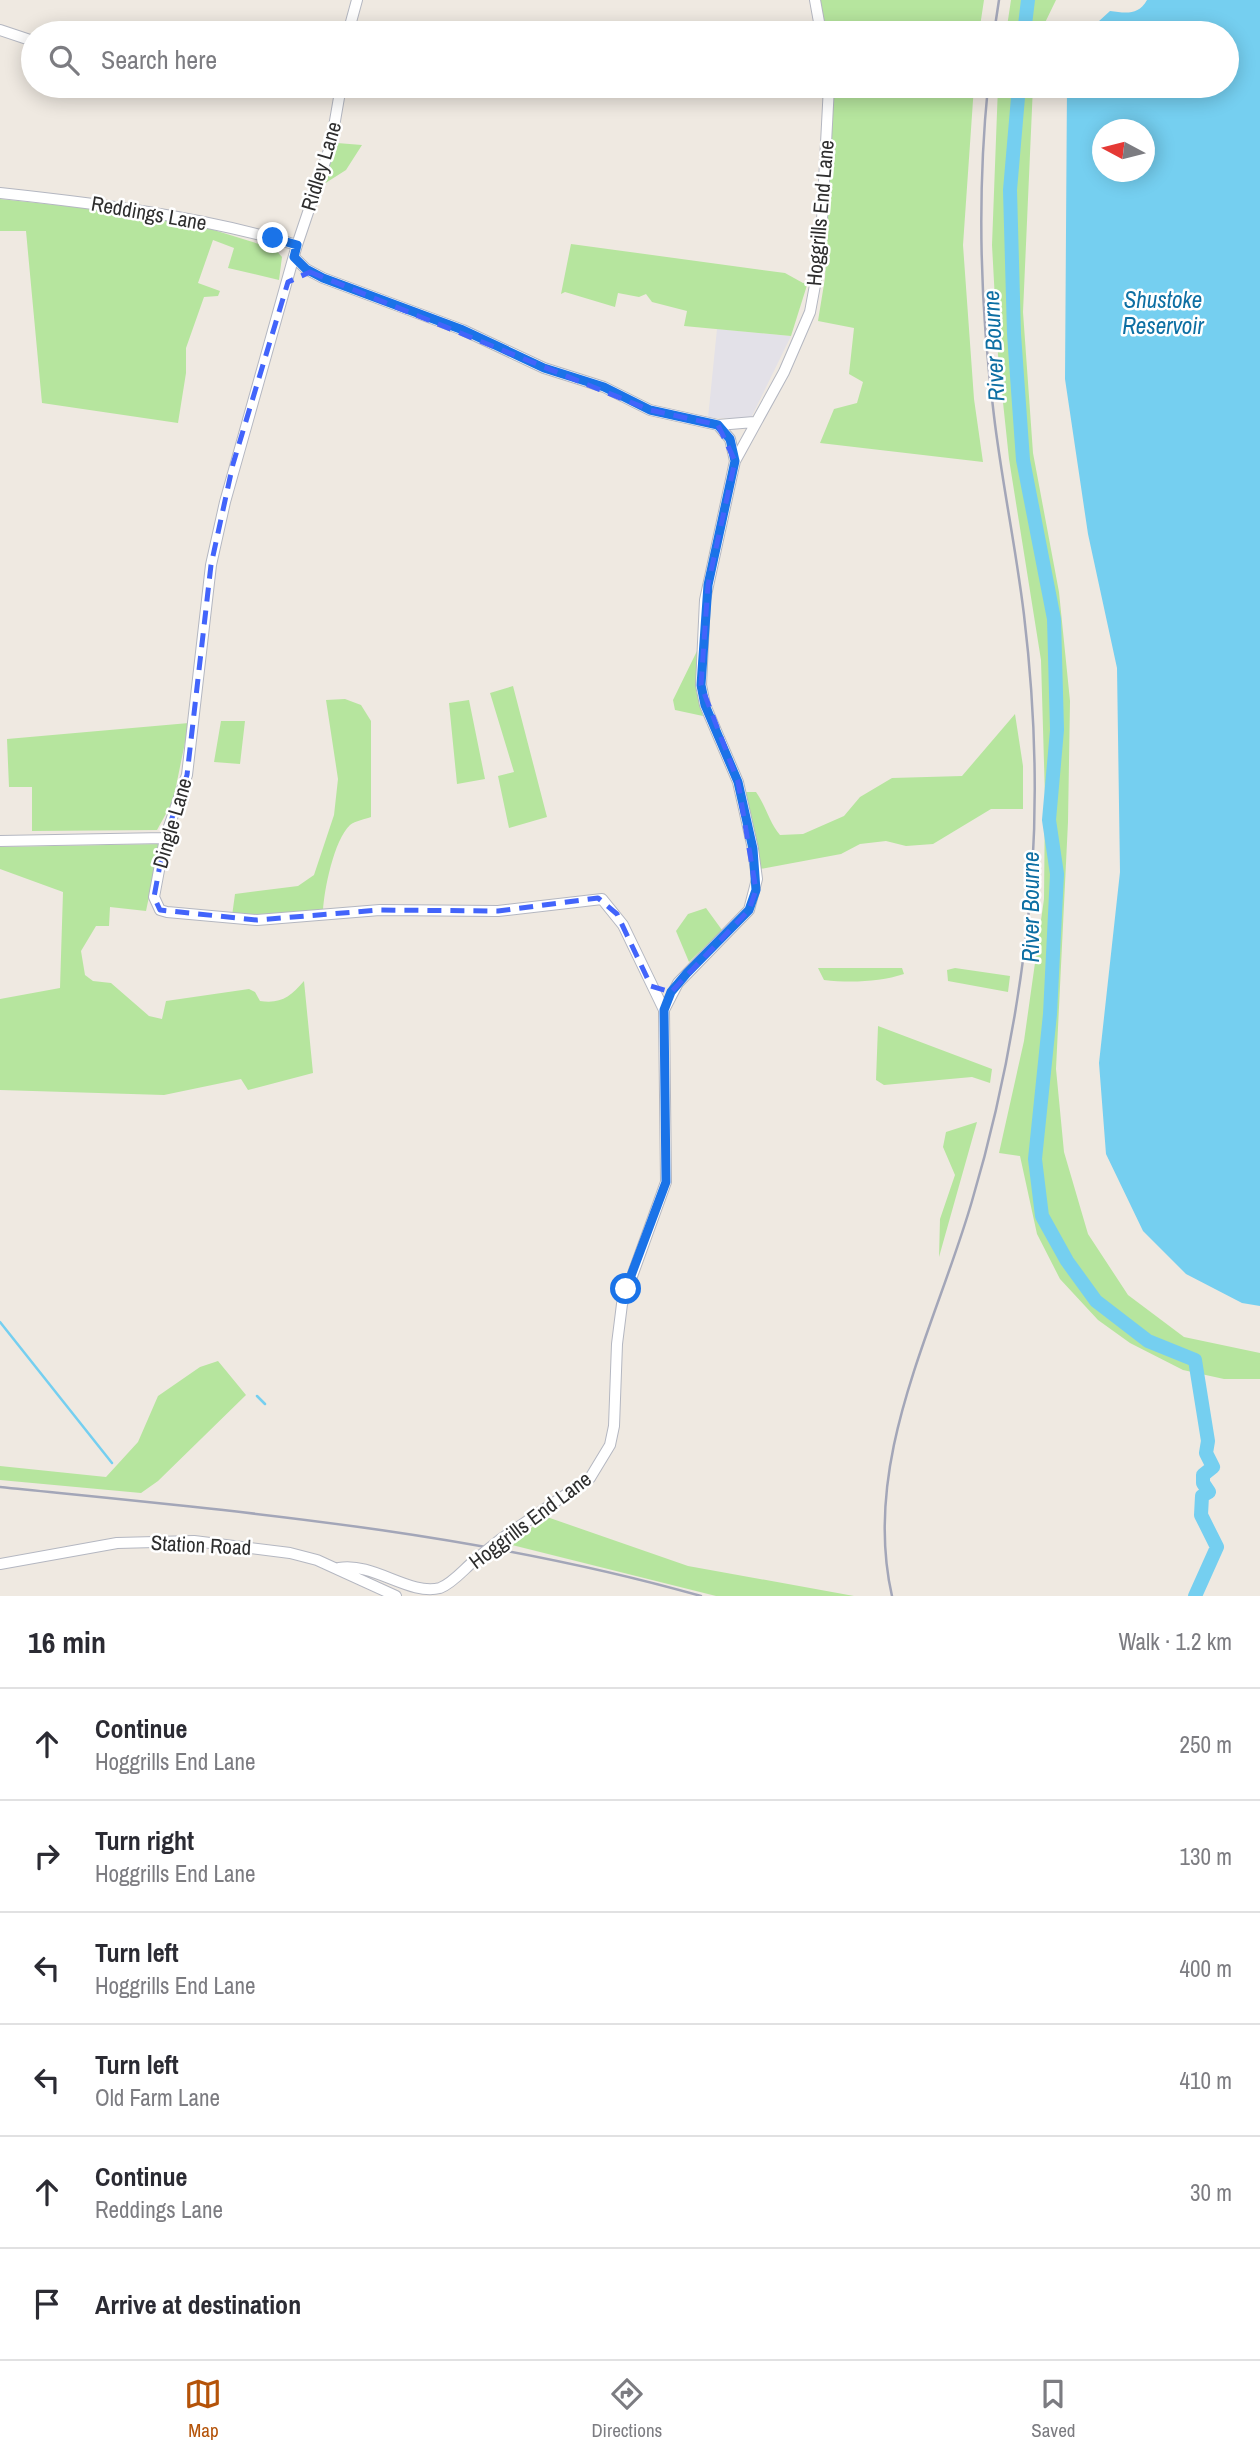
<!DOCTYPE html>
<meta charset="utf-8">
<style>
:root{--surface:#fff;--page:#f7f7f7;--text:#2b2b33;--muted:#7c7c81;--line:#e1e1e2;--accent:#b45309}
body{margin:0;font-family:"Archivo Narrow",sans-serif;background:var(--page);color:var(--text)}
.compass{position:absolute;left:1092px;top:119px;width:63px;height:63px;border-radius:50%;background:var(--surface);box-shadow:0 4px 18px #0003;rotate:277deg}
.stop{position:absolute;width:21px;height:21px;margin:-16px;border:5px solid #1a73e8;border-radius:50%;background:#fff}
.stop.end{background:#1a73e8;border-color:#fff;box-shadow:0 2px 7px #0008}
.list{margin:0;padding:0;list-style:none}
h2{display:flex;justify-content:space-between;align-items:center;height:91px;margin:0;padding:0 28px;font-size:30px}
h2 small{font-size:23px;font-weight:400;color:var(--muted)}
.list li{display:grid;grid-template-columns:46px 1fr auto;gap:21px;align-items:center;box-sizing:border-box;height:112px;padding:0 28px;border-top:2px solid var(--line)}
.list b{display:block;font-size:26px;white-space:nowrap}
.list p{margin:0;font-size:23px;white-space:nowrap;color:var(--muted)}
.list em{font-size:23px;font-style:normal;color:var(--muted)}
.icon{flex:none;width:38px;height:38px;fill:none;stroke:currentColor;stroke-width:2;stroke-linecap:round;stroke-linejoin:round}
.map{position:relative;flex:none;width:1260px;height:1596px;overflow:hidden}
.search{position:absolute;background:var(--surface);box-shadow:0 4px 18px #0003;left:21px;right:21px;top:21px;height:77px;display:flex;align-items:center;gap:18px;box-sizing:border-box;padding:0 24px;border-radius:38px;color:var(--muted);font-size:26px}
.sheet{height:763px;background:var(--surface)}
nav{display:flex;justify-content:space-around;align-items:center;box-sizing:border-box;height:98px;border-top:2px solid var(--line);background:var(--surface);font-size:19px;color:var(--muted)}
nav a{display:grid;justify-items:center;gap:4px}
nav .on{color:var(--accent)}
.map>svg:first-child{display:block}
.industrial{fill:#e3e1e8}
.green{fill:#b6e59e}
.water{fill:#75cff0;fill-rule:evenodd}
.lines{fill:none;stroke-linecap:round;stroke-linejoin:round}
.stream{stroke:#75cff0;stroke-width:2.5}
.river{stroke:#75cff0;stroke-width:14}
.minor-casing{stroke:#b4b7c1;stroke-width:12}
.minor{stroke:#fff;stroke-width:10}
.rail{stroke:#a3a6b8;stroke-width:2.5}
.minor-bridge-casing{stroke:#b4b7c1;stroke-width:12;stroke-linecap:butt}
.minor-bridge{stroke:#fff;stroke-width:10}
.route{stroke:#1a73e8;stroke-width:9}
.marked{fill:none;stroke:#4264fb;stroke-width:5;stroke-dasharray:14 9;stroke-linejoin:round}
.labels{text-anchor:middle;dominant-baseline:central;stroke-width:5;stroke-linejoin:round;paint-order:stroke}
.street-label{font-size:21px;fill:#2e2e2e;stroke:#fff}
.water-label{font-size:23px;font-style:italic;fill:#0d6fa3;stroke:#fff}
</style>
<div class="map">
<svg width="1260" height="1596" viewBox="0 0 1260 1596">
<rect width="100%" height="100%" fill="#efe9e1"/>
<!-- industrial -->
<path class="industrial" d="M717 329 791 336 751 418H708Z"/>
<!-- green -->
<path class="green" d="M820 0H984L979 33H827Z
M1011 0H1056L1040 33H1006Z
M834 86H974L963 245 974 399 983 462 820 443 834 409 857 403 863 382 849 374 854 328 818 321 825 278Z
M998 86H1033L1023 312 1033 453 1059 592 1070 701 1068 822 1056 1069 1064 1152 1088 1234 1128 1295 1184 1337 1260 1353V1379H1224L1183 1370 1130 1343 1098 1320 1060 1279 1037 1234 1020 1156 999 1153 1024 1041 1044 899 1045 797 1041 660 1009 459 998 355 992 245Z
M337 143 362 145 346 170 324 184Z
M0 199 113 211 204 227 275 249 282 257 279 280 228 268 234 248 213 240 198 283 220 291 218 296 204 297 186 348V373L178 423 42 403 26 231H0Z
M571 244 785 273 803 283 808 282 791 336 684 326 687 311 652 302 646 294 639 297 618 293 615 307 565 292 561 294Z
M697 651 696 690 703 716 675 710 673 700Z
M513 686 547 817 509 828 498 776 514 772 490 693Z
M345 699 361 705 371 721V817C366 819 355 821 350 825 334 840 324 890 323 911L232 916 235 894 298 886 314 875 334 815 338 779 326 700Z
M469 700 485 779 457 784 449 703Z
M1015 714 1023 766V809H991L933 844 906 846 886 841 860 844 841 854 760 869 746 792H756C766 806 769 822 780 835L803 834 844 816 860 797 892 778 962 776Z
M221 721H245L240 764 214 762Z
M189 723 173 801 157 830 32 831V787H9L7 739Z
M160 844 146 911 110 907 109 926H96L81 951 85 975 93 981 111 983 149 1016 162 1019 166 1001 249 989 255 992 260 1001C281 1004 290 997 304 981L313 1073 248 1090 241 1079 164 1095 0 1090V999L60 988 63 892 0 869V847Z
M706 908 722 930 689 962 676 931 688 914Z
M818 968H902L904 974C880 982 850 983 824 980Z
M955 968 1010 976 1008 992 948 981 947 970Z
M878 1026 992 1069 990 1083 972 1077 884 1085 876 1080Z
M977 1122 939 1257 940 1219 955 1175 943 1147 946 1132Z
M218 1361 246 1395 158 1481 141 1493 0 1480V1466L106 1477 138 1442 158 1396 200 1367Z
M547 1517 688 1566 854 1596H716L508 1544Z"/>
<!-- water -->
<path class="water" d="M1147 0H1260V1306L1242 1303 1186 1274 1143 1231 1106 1154 1099 1063 1120 872 1117 668 1088 534 1065 379 1067 86H1227V33H1086L1110 11C1125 13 1138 16 1147 0ZM1102 130H1144V172H1102Z"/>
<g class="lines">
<!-- stream -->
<path class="stream" d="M1027 5 1033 0
M0 1322 112 1463
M257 1396 265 1404"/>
<!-- river -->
<path class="river" d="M1024 33 1028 0
M1019 86 1010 190 1014 334 1023 460 1054 619 1057 730 1049 820 1057 874 1050 1014 1035 1159 1042 1216 1067 1261 1096 1301 1148 1341 1195 1360 1208 1441 1206 1453 1213 1467 1203 1475V1483L1209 1492 1202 1496 1201 1515 1217 1547 1195 1596"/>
<!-- minor casing -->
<g class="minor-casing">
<path id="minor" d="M815 0 821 33
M0 30 33 41
M348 33 357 0
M341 86 331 144 297 245 225 502 211 565 187 775 165 838 154 897 160 910 167 912 257 920 380 910 498 911 602 899 623 925 664 1010
M0 193C101 204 199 216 297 245
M294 257 306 269 323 278 463 330 544 368 604 387 650 410 718 425 754 422
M718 425 730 439 735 461
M0 841 165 838
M501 1539 590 1478 610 1445 614 1426 617 1344 622 1304 666 1182 664 1010 678 983 749 910 757 879 753 849 738 782 705 705 701 685 705 600 735 461 784 372 810 312 820 258 829 86
M0 1564 117 1543 194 1541 290 1553 317 1560 396 1596
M339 1568C374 1562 409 1596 440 1588 453 1583 464 1569 475 1560"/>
</g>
<!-- minor -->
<use href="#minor" class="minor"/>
<!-- rail -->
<path class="rail" d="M994 33 999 0
M0 1487C235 1511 472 1531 701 1596
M892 1596C861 1460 935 1329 972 1201 997 1117 1014 1032 1025 945 1039 836 1037 723 1024 615 1016 548 1002 483 994 416 980 307 977 196 988 86"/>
<!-- minor-bridge casing -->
<g class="minor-bridge-casing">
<path id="minor-bridge" d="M475 1560 501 1539"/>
</g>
<!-- minor-bridge -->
<use href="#minor-bridge" class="minor-bridge"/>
</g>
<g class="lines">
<!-- route -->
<path class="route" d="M273 238 297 245 294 257 306 269 323 278 463 330 544 368 604 387 650 410 718 425 730 439 735 461 708 585 701 685 705 705 738 782 753 849 756 890 749 910 687 973 671 992 664 1010 666 1182 626 1289"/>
</g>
<!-- marked area -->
<path class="marked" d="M310 272 650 410 718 425 735 461 708 585 701 685 738 782 756 890 749 910 671 992 651 986 617 914 598 898 498 911 380 910 257 920 160 910 154 897 165 838 187 775 211 565 233 464 288 282Z"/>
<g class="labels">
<!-- street labels -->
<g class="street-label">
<text transform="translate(321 166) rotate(-73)">Ridley Lane</text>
<text transform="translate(149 213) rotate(10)">Reddings Lane</text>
<text transform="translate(820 213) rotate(-85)">Hoggrills End Lane</text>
<text transform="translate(172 823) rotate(-74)">Dingle Lane</text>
<text transform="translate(530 1520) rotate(-37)">Hoggrills End Lane</text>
<text transform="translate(201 1545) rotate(3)">Station Road</text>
</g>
<!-- water labels -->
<g class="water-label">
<text x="1163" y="299">Shustoke<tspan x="1163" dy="26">Reservoir</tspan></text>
<text transform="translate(993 346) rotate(-93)">River Bourne</text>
<text transform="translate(1030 907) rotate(-90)">River Bourne</text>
</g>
</g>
</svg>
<svg class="compass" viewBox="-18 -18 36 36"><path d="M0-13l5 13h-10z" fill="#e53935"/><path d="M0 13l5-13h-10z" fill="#7c7c81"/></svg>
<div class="stop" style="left:626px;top:1289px"></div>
<div class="stop end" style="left:273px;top:238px"></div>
<div class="search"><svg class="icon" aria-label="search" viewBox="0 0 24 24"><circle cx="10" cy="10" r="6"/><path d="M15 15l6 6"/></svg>Search here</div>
</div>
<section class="sheet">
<h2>16 min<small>Walk · 1.2 km</small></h2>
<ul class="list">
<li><svg class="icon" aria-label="ahead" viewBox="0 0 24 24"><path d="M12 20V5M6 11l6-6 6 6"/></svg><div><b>Continue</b><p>Hoggrills End Lane</p></div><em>250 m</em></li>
<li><svg class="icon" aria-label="right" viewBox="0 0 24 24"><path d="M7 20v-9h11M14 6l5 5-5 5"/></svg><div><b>Turn right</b><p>Hoggrills End Lane</p></div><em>130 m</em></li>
<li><svg class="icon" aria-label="left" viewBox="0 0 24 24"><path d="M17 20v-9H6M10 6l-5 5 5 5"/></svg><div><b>Turn left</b><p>Hoggrills End Lane</p></div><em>400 m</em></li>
<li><svg class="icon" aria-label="left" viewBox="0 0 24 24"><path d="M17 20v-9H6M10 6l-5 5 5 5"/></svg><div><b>Turn left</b><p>Old Farm Lane</p></div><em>410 m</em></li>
<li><svg class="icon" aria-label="ahead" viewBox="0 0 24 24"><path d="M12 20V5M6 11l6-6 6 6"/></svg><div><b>Continue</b><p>Reddings Lane</p></div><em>30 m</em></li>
<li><svg class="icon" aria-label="arrive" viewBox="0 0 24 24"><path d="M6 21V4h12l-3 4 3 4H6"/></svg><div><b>Arrive at destination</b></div></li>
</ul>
</section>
<nav>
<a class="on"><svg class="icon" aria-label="map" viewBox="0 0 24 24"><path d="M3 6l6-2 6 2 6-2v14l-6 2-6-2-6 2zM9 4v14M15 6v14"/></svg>Map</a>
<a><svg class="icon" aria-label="directions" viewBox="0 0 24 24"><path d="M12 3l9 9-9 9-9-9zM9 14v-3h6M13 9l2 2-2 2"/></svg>Directions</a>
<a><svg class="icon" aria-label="saved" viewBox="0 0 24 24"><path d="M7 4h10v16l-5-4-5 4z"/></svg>Saved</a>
</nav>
